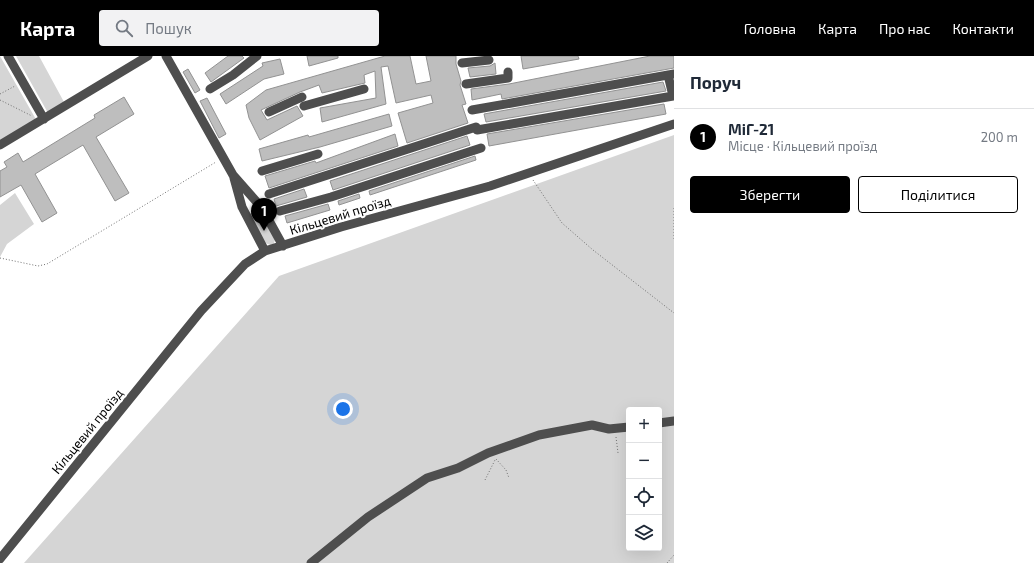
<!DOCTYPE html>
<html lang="uk">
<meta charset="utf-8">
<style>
:root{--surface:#fff;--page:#f2f2f3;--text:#1f2937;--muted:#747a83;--line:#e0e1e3;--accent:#000}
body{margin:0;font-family:"Exo 2",sans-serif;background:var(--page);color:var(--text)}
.controls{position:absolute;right:12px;bottom:12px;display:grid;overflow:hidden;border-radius:4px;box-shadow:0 4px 16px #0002}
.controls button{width:36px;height:36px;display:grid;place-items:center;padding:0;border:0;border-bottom:1px solid var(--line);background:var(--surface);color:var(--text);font:20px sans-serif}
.you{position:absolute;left:343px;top:353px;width:14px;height:14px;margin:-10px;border:3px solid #fff;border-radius:50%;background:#1a73e8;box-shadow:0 0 0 6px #1a73e833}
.badge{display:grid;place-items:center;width:26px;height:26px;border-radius:50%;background:var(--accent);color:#fff;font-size:13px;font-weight:700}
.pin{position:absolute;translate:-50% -33px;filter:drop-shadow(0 1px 2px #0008)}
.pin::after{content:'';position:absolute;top:21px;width:14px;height:12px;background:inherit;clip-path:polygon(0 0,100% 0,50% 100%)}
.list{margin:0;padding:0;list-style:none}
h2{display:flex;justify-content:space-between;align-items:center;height:52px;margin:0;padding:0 16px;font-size:17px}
h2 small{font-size:13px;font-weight:400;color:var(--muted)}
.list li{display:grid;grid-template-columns:26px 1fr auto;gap:12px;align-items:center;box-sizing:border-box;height:56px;padding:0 16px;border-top:1px solid var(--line)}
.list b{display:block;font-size:15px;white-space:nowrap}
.list p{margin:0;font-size:13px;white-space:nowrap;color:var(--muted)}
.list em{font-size:13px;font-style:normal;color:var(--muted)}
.actions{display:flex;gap:8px;padding:12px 16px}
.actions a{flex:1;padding:9px 0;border:1px solid var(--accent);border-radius:4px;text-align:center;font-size:14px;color:var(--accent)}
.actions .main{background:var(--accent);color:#fff}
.icon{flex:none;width:22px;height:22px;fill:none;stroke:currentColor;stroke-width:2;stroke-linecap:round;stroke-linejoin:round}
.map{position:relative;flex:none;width:674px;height:507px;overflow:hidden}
header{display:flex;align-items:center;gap:24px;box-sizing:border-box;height:56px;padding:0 20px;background:var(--accent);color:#fff}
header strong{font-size:19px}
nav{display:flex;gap:22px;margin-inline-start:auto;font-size:14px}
.search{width:280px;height:36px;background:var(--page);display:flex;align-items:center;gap:10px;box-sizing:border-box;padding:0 14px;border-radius:4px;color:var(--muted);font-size:15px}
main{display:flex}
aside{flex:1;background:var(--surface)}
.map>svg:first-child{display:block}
.green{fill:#d5d5d5;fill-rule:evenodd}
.building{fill:#bebebe;stroke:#929292}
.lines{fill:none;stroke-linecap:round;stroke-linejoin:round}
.path{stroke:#707070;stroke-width:1;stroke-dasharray:1 2;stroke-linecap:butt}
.minor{stroke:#4e4e4e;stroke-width:9}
.labels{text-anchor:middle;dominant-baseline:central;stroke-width:4;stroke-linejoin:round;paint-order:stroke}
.street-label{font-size:13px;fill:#000;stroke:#fff}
</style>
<header>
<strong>Карта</strong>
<div class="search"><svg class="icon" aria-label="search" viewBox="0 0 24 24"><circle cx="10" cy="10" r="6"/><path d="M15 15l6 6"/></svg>Пошук</div>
<nav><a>Головна</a><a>Карта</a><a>Про нас</a><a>Контакти</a></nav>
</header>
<main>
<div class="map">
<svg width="674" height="507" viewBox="0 0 674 507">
<rect width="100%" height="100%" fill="#fff"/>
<!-- green -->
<path class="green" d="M0 0 38 67 0 89Z
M16 0H39L64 46 48 57Z
M674 79V507H24L279 220ZM629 354H659V492H629Z
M15 137 34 168 7 188 0 201V149Z
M262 152 277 178 273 190 260 185 247 159Z"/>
<!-- building -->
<path class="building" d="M228 0H242L244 2 211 26 205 17Z
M307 0H338V2L309 10Z
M385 0H410L416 28 431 25 426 0H456V8L461 25 460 29 466 48 462 49 468 67 407 87 398 57 433 47 431 39 396 47 388 10 381 11 386 48 322 66 320 52 376 42 375 15 364 19 365 27 322 37 319 29 300 36 261 54 267 64 297 50 303 60 260 84 249 62 246 49 266 34Z
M521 0H578L579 3 523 13Z
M650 0H674V12L502 43 501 38 472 44 471 33 509 28Z
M280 3 284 18 264 23 226 48 220 38 263 10 262 7Z
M495 7 496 18 470 21 468 12 490 10Z
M188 13 200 34 195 37 183 16Z
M663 26 666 35 486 66 484 58Z
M124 41 134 58 96 81 129 137 115 145 83 89 35 118 57 157 42 166 21 129 0 141V115L7 111 4 106 18 97 23 106 95 62 94 59Z
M207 42 226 78 219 82 200 45Z
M664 48 666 58 489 90 487 78Z
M389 58 392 70 320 91 262 105 259 93 308 79 309 81Z
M395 78 398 90 269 132 265 120 315 105 316 107Z
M467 80 470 89 333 134 330 125Z
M475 100 476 104 370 139 369 135Z
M304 133 307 141 276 150 274 143Z
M359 138 360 142 339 149 338 145Z
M328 148 330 154 287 167 285 160Z"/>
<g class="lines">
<!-- path -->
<path class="path" d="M0 38 15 30
M0 44 32 60
M533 124 562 167 593 194 674 257
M674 152V183
M0 202 38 210 47 208 216 106
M616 381 618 397
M496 403 506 414 509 422
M485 424 495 404
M667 507 674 499"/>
<!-- minor -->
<path class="minor" d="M8 0 44 63
M166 0 233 119 262 152 283 190
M462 7 489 4
M466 28 508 22V16
M210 33 233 19 257 0
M304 50 364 33
M472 54 674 18
M269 56 302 41
M477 74 673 40 668 19
M0 89 148 0
M262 115 318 98
M234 122 242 151 265 195
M269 138 476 71
M280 155 331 141 481 92
M659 367 674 365
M0 503 201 255 245 208 265 195 341 171 490 130 674 68
M311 507 368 461 427 422 458 412 488 397 539 379 592 369 609 373 629 371"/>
</g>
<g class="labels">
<!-- street labels -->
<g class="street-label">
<text transform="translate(340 159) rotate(-17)">Кільцевий проїзд</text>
<text transform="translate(87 375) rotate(-51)">Кільцевий проїзд</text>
</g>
</g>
</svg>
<div class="controls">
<button>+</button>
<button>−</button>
<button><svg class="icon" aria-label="locate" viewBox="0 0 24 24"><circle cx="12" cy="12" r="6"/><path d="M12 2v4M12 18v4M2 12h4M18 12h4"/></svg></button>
<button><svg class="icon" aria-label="layers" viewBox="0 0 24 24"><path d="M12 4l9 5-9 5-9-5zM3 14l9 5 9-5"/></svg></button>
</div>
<div class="you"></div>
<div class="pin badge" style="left:264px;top:175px">1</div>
</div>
<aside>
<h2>Поруч<small></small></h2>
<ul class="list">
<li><span class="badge">1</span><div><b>МіГ-21</b><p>Місце · Кільцевий проїзд</p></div><em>200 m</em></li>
</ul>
<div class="actions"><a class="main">Зберегти</a><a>Поділитися</a></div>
</aside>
</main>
